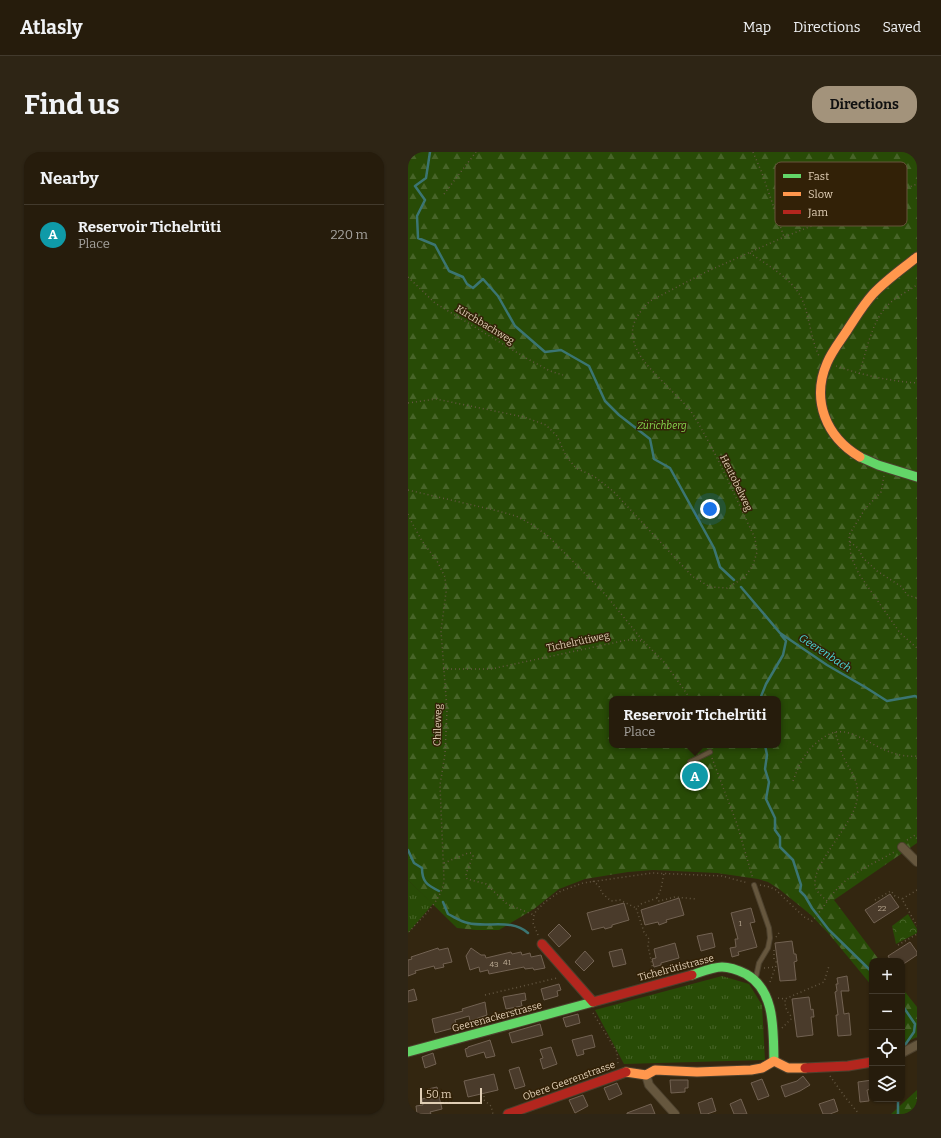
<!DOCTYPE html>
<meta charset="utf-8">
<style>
:root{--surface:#261c0c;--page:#2e2515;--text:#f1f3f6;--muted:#a4a19d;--line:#423a2d;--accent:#a3937b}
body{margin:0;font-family:Bitter,serif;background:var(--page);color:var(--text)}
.controls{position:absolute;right:12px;bottom:12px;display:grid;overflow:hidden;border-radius:8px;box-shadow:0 1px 3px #0004}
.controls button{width:36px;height:36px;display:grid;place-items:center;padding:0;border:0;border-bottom:1px solid var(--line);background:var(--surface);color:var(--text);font:20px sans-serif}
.scale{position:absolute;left:12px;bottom:10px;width:62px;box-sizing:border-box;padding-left:4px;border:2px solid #e0ceb5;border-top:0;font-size:11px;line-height:14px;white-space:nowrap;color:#e0ceb5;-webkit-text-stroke:3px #322107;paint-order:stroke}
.you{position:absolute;left:302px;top:357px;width:14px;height:14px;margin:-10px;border:3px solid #fff;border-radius:50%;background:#1a73e8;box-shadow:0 0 0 6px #1a73e833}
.badge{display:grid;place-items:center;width:26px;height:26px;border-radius:50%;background:var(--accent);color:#fff;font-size:13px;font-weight:700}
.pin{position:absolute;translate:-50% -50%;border:2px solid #fff;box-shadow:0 1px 4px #0006}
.popup{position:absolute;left:201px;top:544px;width:172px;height:52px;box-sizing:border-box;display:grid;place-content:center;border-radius:8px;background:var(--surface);filter:drop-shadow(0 1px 3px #0005);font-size:13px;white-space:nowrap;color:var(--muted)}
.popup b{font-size:15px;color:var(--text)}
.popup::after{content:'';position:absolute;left:50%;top:100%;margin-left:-8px;border:8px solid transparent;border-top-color:var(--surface)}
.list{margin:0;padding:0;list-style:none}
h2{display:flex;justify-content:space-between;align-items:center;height:52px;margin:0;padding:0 16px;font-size:17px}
h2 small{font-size:13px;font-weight:400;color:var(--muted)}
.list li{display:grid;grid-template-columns:26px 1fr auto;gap:12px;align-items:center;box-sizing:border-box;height:60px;padding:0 16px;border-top:1px solid var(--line)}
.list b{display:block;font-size:15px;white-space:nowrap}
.list p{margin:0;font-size:13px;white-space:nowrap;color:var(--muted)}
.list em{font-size:13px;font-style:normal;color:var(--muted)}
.icon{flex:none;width:22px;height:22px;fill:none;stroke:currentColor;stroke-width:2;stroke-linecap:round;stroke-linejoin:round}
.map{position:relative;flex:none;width:509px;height:962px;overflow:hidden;border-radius:16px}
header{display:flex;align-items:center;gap:24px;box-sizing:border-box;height:56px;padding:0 20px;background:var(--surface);border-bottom:1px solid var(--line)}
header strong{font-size:19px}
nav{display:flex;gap:22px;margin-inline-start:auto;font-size:14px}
.intro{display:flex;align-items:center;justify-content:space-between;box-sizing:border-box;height:96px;padding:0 24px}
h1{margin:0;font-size:28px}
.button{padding:10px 18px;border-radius:16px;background:var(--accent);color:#111;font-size:14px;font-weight:700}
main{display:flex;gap:24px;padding:0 24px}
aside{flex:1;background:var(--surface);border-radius:16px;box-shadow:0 1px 3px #0004}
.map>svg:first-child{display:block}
.grass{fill:url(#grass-tufts)}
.forest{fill:url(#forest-firs);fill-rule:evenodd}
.park{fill:url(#park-crowns)}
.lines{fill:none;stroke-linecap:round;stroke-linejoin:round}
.stream{stroke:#3b7573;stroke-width:2.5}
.building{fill:#4a3b2b;stroke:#726252}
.lane-casing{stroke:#4c402d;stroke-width:6}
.street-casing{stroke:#4c402d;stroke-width:10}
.fast-casing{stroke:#4c402d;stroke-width:11}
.slow-casing{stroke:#4c402d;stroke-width:11}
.jam-casing{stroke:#4c402d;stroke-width:11}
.path{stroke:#645742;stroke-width:1.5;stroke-dasharray:1 3;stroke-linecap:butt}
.lane{stroke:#66573e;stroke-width:4}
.street{stroke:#66573e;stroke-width:8}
.fast{stroke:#63d668;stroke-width:9}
.slow{stroke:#ff974d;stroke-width:9}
.jam{stroke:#b3261e;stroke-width:9}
.labels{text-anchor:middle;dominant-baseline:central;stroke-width:3;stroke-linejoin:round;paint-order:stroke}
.number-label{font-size:8px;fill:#baa992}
.street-label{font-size:10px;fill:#e0ceb5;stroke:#322107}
.park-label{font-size:10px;font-style:italic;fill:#88e051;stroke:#322107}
.water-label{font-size:11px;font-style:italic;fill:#49d6d7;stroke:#322107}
.key{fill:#322107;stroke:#66553b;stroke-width:1}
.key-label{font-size:11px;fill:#e0ceb5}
</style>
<header>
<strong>Atlasly</strong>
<nav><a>Map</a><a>Directions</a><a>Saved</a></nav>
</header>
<div class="intro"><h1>Find us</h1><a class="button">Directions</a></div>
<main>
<aside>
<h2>Nearby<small></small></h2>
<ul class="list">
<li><span class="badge" style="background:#0f9aa8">A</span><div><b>Reservoir Tichelrüti</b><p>Place</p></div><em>220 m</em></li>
</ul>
</aside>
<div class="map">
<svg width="509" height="962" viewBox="0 0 509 962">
<defs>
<pattern id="grass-tufts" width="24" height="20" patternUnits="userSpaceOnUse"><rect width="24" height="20" fill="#284b06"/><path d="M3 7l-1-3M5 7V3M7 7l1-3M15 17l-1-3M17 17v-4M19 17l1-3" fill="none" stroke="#476428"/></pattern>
<pattern id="forest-firs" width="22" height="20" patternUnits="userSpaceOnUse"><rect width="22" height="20" fill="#284b06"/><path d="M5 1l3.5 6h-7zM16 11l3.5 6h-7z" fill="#476428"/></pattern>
<pattern id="park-crowns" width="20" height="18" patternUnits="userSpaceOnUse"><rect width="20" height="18" fill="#284b06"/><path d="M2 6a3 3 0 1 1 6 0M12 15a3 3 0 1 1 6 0" fill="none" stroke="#476428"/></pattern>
</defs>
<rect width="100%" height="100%" fill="#332610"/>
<!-- grass -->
<path class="grass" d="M0 728 25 752 0 781Z
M314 824 341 832 354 853 357 908 216 912 187 858Z"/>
<!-- forest -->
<path class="forest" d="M0 0H509V691L426 748 472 809H464V834L421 782 403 763 371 737 360 730 350 727 309 721 245 718 220 720 177 727 151 737 126 757 91 778H68L49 776 0 728ZM204 547H370V593H204Z
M494 836 509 855V885L494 892V878L496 873 494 871Z
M509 938V962H483Z"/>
<!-- park -->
<path class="park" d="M500 762 509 777V781L488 792 484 774Z"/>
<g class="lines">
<!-- stream -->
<path class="stream" d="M22 0 18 26 7 34 17 48 9 64 10 86 27 93 41 119 55 125 59 132 65 136 75 127 90 144 107 174 137 200 153 198 181 214 197 249 211 263 242 287 246 307 262 316 306 396 312 415 326 428
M333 435 372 481 419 513 457 535 479 549 507 544 509 545
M352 547 358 532 375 503 378 489 373 483
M357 593 359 603 357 617 361 630 358 647 367 666V678L372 685V695L385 708 393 733 392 739 397 744 404 756 421 778 464 820
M0 698 6 711 14 716C14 730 19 733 31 739
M35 750 40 762C46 765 53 770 60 771 80 776 103 766 120 781
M494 853 507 872 506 880 497 893
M490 947V962"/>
</g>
<!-- building -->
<path class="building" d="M293 611 297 635 282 637 278 614Z
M482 742 491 755 466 771 457 758Z
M271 746 276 763 258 768 259 770 251 773 250 770 237 773 233 758Z
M216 751 221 768 204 773V775L197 777 196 775 184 778 179 761Z
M343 756 347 770 342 771 349 795 330 800 331 803 324 805 322 796 328 795 327 787H330L323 761Z
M151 772 163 784 151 795 140 783Z
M304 781 307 795 293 799 289 784Z
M384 789 386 802H388L389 809 386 810 388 828 372 829 367 791Z
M502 790 509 800V803L494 813V809H483L480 804Z
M267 791 271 806 253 811V813L246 815 244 807 248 806 246 797Z
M30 796 31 798 40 796 44 810 35 812 36 815 27 817 26 814 7 819 8 821 0 824V808L4 807 3 805Z
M63 796 73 803H77L78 806 103 800 104 802 113 800 114 803 122 801 123 805 133 803 137 816 126 818 125 816 117 817 116 815 81 822 80 818 72 820 71 815 62 818 58 804Z
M214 797 218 812 205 815 201 800Z
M177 799 186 809 176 819 167 810Z
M439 824 441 839H433L436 862 441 861 443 883 430 884 428 863H430L427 840 429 839 428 832H430L429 826Z
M151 832 153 838 149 839 150 844 136 848 133 837Z
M6 837 9 848 0 850V839Z
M117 841 118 848 113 849 114 854 98 857 95 845Z
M401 845 403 858 405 857 406 865H403L405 883 389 885 384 847Z
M77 850 79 863 62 869 61 864 47 868 49 875 27 881 24 867 55 859 54 857Z
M170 862 172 871 158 875 155 866Z
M132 872 135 883 104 891 101 881Z
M184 883 187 895 175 898 176 902 169 904 164 888Z
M82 888 87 904 78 906 76 900 59 905 57 897 60 896V895Z
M143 895 149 912 135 917 132 907 135 906 132 898Z
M25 901 28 912 17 916 14 905Z
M111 915 117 934 107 937 101 918Z
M86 922 90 938 60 945 56 929Z
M395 924 402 933 392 939 377 945 373 934 389 929Z
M354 927 361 944 350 948 343 931Z
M262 928H280V936H277V940L263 941Z
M464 928V937L459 938 461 949 452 950 450 930Z
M209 931 214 942 201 948 196 936Z
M29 935 34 957 22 960 23 962H9L8 954 15 953 14 947 22 945 20 937Z
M175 943 180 954 167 961 161 948Z
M304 946 308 959 299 962H293L290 951Z
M333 947 339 962H326L322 952Z
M426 947 430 959 422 962H415L411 952Z
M243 952 247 962H219V961Z"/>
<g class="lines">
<!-- lane casing -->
<g class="lane-casing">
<path id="lane" d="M282 610 302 600
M346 733 361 776 362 786 360 796 351 811 348 825"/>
</g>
<!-- street casing -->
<g class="street-casing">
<path id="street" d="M494 695 509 710
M494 901 509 893
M238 923 241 933 267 962"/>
</g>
<!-- fast casing -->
<g class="fast-casing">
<path id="fast" d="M452 305 470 313 509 325
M284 823C293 820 305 815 314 815 323 815 330 818 338 822 368 839 365 879 366 909
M0 900 185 850"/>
</g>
<!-- slow casing -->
<g class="slow-casing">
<path id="slow" d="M452 305C418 285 403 248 419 211 424 199 433 188 440 177 448 165 455 153 465 142 478 128 494 117 509 105
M218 920 238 923 247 918 289 920 343 918 354 916 366 909 380 916H397"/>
</g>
<!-- jam casing -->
<g class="jam-casing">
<path id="jam" d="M134 792 185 850 284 823
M397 916 440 914 464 910
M100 962 218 920"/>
</g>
<!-- path -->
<path class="path" d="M345 0 354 21 376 85
M36 42 68 0
M342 101C358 112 384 127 393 145 402 164 402 185 411 204
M0 125 27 151 118 206 142 219 155 223
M428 214C454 223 481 229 509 231
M451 222C458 201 464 168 480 153 488 145 500 139 509 133
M0 251 28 247 116 265 138 273 149 284 158 304 168 316 187 325 205 339 284 424 302 435 319 436 337 425 345 413 349 400 347 386C327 345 309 301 284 261 278 252 269 245 262 237 248 222 229 207 225 186 222 171 232 159 242 149L298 120 376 85 509 32
M476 324 473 340 457 357 441 383 443 405 451 422 492 481 509 496
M0 338 90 359 108 364 123 372 140 384 197 442 235 489
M0 362 3 369 14 389 29 409 37 425 38 440 33 479 39 558 37 602 32 633 36 728C34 749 13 766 0 781
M442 390 450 396 455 406 469 419 494 435 499 443 509 446
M35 517H83L219 488 235 489 257 511 279 542 281 547
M304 606 329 672 345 727
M385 629C392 611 396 600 412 588 416 585 422 581 428 580 445 577 466 595 482 600 490 603 500 605 509 604
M499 688 509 682
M36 711 60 701H63L65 704 58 722 59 727 78 732 99 752 126 763
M185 729 191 734 194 741 203 749 212 748 228 756
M352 733 362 735 368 738 396 765 404 769C415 757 422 743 434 732 446 720 472 708 488 699
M509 738 494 747 509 774
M249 746 253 737 256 721
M467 748 483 739 487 744 494 747
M419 749C414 744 408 740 407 733 404 712 445 673 449 648 452 629 443 621 436 606 432 598 430 588 427 580
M130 783 125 771 126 763 128 759 137 750 153 739 175 731 244 721 314 724 340 731
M368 785 371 781V778
M490 793 509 782
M366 798V807L369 811
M356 816 368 815
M246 822 240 794 241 787 236 780 228 756 233 752 249 746 251 749 267 745 288 747
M362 830 369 811H372
M77 843 149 826
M370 846 377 847 416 830 421 814
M185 861 209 900 210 912
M374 876 383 867V864C378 859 377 854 377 847
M422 924 437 945 451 962
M76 944V948L83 954 85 962"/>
<!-- lane -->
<use href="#lane" class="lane"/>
<!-- street -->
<use href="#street" class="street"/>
<!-- fast -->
<use href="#fast" class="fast"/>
<!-- slow -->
<use href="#slow" class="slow"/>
<!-- jam -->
<use href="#jam" class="jam"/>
</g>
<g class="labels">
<!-- number labels -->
<g class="number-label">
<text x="474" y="756">22</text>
<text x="332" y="771">1</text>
<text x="99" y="810">41</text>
<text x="86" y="812">43</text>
</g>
<!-- street labels -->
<g class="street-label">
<text transform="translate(77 173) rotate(31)">Kirchbachweg</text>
<text transform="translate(328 331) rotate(64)">Heutobelweg</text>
<text transform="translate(170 490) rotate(-12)">Tichelrütiweg</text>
<text transform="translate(30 573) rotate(-88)">Chileweg</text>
<text transform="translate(268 816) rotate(-15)">Tichelrütistrasse</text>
<text transform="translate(89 865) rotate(-15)">Geerenackerstrasse</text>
<text transform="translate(161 929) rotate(-20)">Obere Geerenstrasse</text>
</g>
<!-- park labels -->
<g class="park-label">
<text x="254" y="274">Zürichberg</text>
</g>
<!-- water labels -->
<g class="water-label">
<text transform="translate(417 501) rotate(33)">Geerenbach</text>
</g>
</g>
<!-- legend -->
<rect x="367" y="10" width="132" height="64" rx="6" class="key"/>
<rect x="375" y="22" width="18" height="4" fill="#63d668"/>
<rect x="375" y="40" width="18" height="4" fill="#ff974d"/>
<rect x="375" y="58" width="18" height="4" fill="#b3261e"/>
<g class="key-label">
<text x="400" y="28">Fast</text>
<text x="400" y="46">Slow</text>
<text x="400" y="64">Jam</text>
</g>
</svg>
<div class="controls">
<button>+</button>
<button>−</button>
<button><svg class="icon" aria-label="locate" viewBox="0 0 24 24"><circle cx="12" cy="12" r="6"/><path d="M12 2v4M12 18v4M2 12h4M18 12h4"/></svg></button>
<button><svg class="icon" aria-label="layers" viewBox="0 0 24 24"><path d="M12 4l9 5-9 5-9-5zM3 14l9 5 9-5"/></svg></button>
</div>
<div class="scale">50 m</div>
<div class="you"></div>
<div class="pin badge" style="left:287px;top:624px;background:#0f9aa8">A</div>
<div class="popup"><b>Reservoir Tichelrüti</b>Place</div>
</div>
</main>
